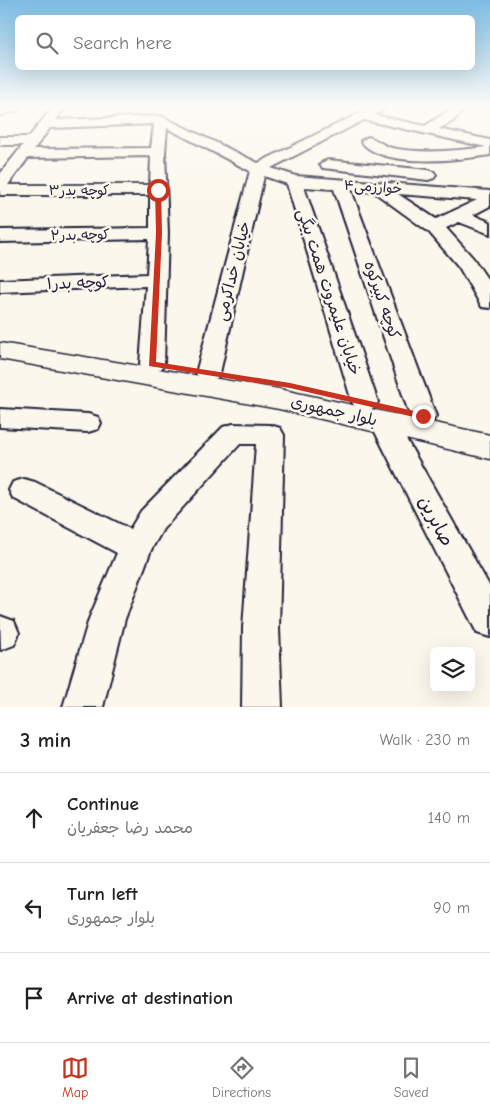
<!DOCTYPE html>
<meta charset="utf-8">
<style>
:root{--surface:#fff;--page:#f6f6f6;--text:#222;--muted:#767676;--line:#e0e0e0;--accent:#c8321e}
body{margin:0;font-family:"Comic Neue","Playpen Sans Arabic",sans-serif;background:var(--page);color:var(--text)}
.controls{position:absolute;right:15px;bottom:15px;display:grid;overflow:hidden;border-radius:8px;box-shadow:0 5px 20px #0002}
.controls button{width:45px;height:45px;display:grid;place-items:center;padding:0;border:0;border-bottom:1px solid var(--line);background:var(--surface);color:var(--text);font:25px sans-serif}
.stop{position:absolute;width:15px;height:15px;margin:-11px;border:4px solid #c8321e;border-radius:50%;background:#fff}
.stop.end{background:#c8321e;border-color:#fff;box-shadow:0 1px 5px #0008}
.list{margin:0;padding:0;list-style:none}
h2{display:flex;justify-content:space-between;align-items:center;height:65px;margin:0;padding:0 20px;font-size:21px}
h2 small{font-size:16px;font-weight:400;color:var(--muted)}
.list li{display:grid;grid-template-columns:32px 1fr auto;gap:15px;align-items:center;box-sizing:border-box;height:90px;padding:0 20px;border-top:1px solid var(--line)}
.list b{display:block;font-size:19px;white-space:nowrap}
.list p{margin:0;font-size:16px;white-space:nowrap;color:var(--muted)}
.list em{font-size:16px;font-style:normal;color:var(--muted)}
.icon{flex:none;width:28px;height:28px;fill:none;stroke:currentColor;stroke-width:2;stroke-linecap:round;stroke-linejoin:round}
.map{position:relative;flex:none;width:490px;height:707px;overflow:hidden}
.search{position:absolute;background:var(--surface);box-shadow:0 5px 20px #0002;left:15px;right:15px;top:15px;height:55px;display:flex;align-items:center;gap:12px;box-sizing:border-box;padding:0 18px;border-radius:8px;color:var(--muted);font-size:19px}
.sheet{height:335px;background:var(--surface)}
nav{display:flex;justify-content:space-around;align-items:center;box-sizing:border-box;height:70px;border-top:1px solid var(--line);background:var(--surface);font-size:14px;color:var(--muted)}
nav a{display:grid;justify-items:center;gap:2px}
nav .on{color:var(--accent)}
.map>svg:first-child{display:block}
.lines{fill:none;stroke-linecap:round;stroke-linejoin:round}
.minor-casing{stroke:#22223b;stroke-width:4}
.tertiary-casing{stroke:#22223b;stroke-width:3}
.minor{fill:#fbf7ec;fill-rule:evenodd}
.tertiary{fill:#fbf7ec;fill-rule:evenodd}
.route{fill:#c8321e}
.labels{text-anchor:middle;dominant-baseline:central;stroke-width:5;stroke-linejoin:round;paint-order:stroke}
.far-street-label{font-size:14px;fill:#22223b;stroke:#fbf7ec}
.street-label{font-size:16px;fill:#22223b;stroke:#fbf7ec}
.near-street-label{font-size:19px;fill:#22223b;stroke:#fbf7ec}
</style>
<div class="map">
<svg width="490" height="707" viewBox="0 0 490 707">
<rect width="100%" height="100%" fill="#fbf7ec"/>
<filter id="ink" filterUnits="userSpaceOnUse"><feTurbulence type="fractalNoise" baseFrequency=".02" numOctaves="2"/><feDisplacementMap in="SourceGraphic" scale="10" xChannelSelector="R" yChannelSelector="G"/><feConvolveMatrix kernelMatrix="1 2 1 2 8 2 1 2 1" color-interpolation-filters="sRGB"/></filter>
<g filter="url(#ink)">
<g class="lines">
<!-- minor casing -->
<g class="minor-casing">
<path id="minor" d="M53 107H61L63 110 56 120 161 116 258 163 372 107H387L375 115 425 126 454 107H467L453 121 439 129 490 140V155C459 160 381 169 361 141L368 137C377 139 383 146 392 148 422 154 456 151 486 147L364 120 271 168 296 176 490 191V206L473 215 490 222V234L459 222 446 228 473 258 490 283V308L482 307 459 267 429 232 374 192 351 190 436 416 432 422 423 425 414 422 410 416 334 189 304 187 378 402 374 408 365 411 356 408 352 402 287 184 264 176 220 373 217 378 208 381 199 378 196 373 250 171 167 128 165 152 168 233 164 364 161 369 152 371 143 369 140 364 146 286 0 292V280L147 274 149 239 0 242V230L150 228V195H0V174L23 145H0V137H29ZM154 124 151 148 34 149 50 128ZM151 156 150 185H8L28 158ZM398 194 477 200 436 219Z
M328 160 428 170 434 172 436 175 434 178 428 180 323 168 320 165 323 162Z
M0 409 88 414 98 417 101 423 98 429 88 432 0 427Z
M383 413 393 416 490 587V637L477 633 370 422 373 416Z
M233 424 270 425 280 428 284 435 279 628 282 707H242L243 628 256 444H240L163 529 151 550 125 619 103 707H63L89 619 117 553 13 498 9 490 13 482 24 479 35 482 130 529 141 511 223 427Z
M0 616 14 621 19 633 14 645 1 650Z"/>
</g>
<!-- tertiary casing -->
<g class="tertiary-casing">
<path id="tertiary" d="M0 107H21L19 110 0 116Z
M0 343 279 389 490 435V459L279 409 0 359Z"/>
</g>
<!-- minor -->
<use href="#minor" class="minor"/>
<!-- tertiary -->
<use href="#tertiary" class="tertiary"/>
</g>
</g>
<!-- sky -->
<linearGradient id="sky" x2="0" y2="1"><stop stop-color="#7dbce4"/><stop offset="0.52" stop-color="#fdfbf6"/><stop offset="1" stop-color="#fdfbf6" stop-opacity="0"/></linearGradient>
<rect width="490" height="206" fill="url(#sky)"/>
<!-- route -->
<path class="route" d="M158 188 161 190 162 233 156 362 290 383 423 413 426 414V418L423 419 290 388 149 366 156 233 155 190Z"/>
<g class="labels">
<!-- far-street labels -->
<g class="far-street-label">
<text transform="translate(373 187) rotate(4)">خوارزمی۴</text>
<text x="79" y="190">کوچه بدر۳</text>
<text transform="translate(80 235) rotate(-1)">کوچه بدر۲</text>
</g>
<!-- street labels -->
<g class="street-label">
<text transform="translate(233 271) rotate(-76)">خیابان خداکرمی</text>
<text transform="translate(78 283) rotate(-2)">کوچه بدر۱</text>
<text transform="translate(329 292) rotate(72)">خیابان علیمروت همت بیگی</text>
<text transform="translate(382 300) rotate(71)">کوچه کبیرکوه</text>
<text transform="translate(334 411) rotate(13)">بلوار جمهوری</text>
</g>
<!-- near-street labels -->
<g class="near-street-label">
<text transform="translate(436 521) rotate(62)">صابرین</text>
</g>
</g>
</svg>
<div class="controls">
<button><svg class="icon" aria-label="layers" viewBox="0 0 24 24"><path d="M12 4l9 5-9 5-9-5zM3 14l9 5 9-5"/></svg></button>
</div>
<div class="stop" style="left:158px;top:190px"></div>
<div class="stop end" style="left:423px;top:416px"></div>
<div class="search"><svg class="icon" aria-label="search" viewBox="0 0 24 24"><circle cx="10" cy="10" r="6"/><path d="M15 15l6 6"/></svg>Search here</div>
</div>
<section class="sheet">
<h2>3 min<small>Walk · 230 m</small></h2>
<ul class="list">
<li><svg class="icon" aria-label="ahead" viewBox="0 0 24 24"><path d="M12 20V5M6 11l6-6 6 6"/></svg><div><b>Continue</b><p>محمد رضا جعفریان</p></div><em>140 m</em></li>
<li><svg class="icon" aria-label="left" viewBox="0 0 24 24"><path d="M17 20v-9H6M10 6l-5 5 5 5"/></svg><div><b>Turn left</b><p>بلوار جمهوری</p></div><em>90 m</em></li>
<li><svg class="icon" aria-label="arrive" viewBox="0 0 24 24"><path d="M6 21V4h12l-3 4 3 4H6"/></svg><div><b>Arrive at destination</b></div></li>
</ul>
</section>
<nav>
<a class="on"><svg class="icon" aria-label="map" viewBox="0 0 24 24"><path d="M3 6l6-2 6 2 6-2v14l-6 2-6-2-6 2zM9 4v14M15 6v14"/></svg>Map</a>
<a><svg class="icon" aria-label="directions" viewBox="0 0 24 24"><path d="M12 3l9 9-9 9-9-9zM9 14v-3h6M13 9l2 2-2 2"/></svg>Directions</a>
<a><svg class="icon" aria-label="saved" viewBox="0 0 24 24"><path d="M7 4h10v16l-5-4-5 4z"/></svg>Saved</a>
</nav>
